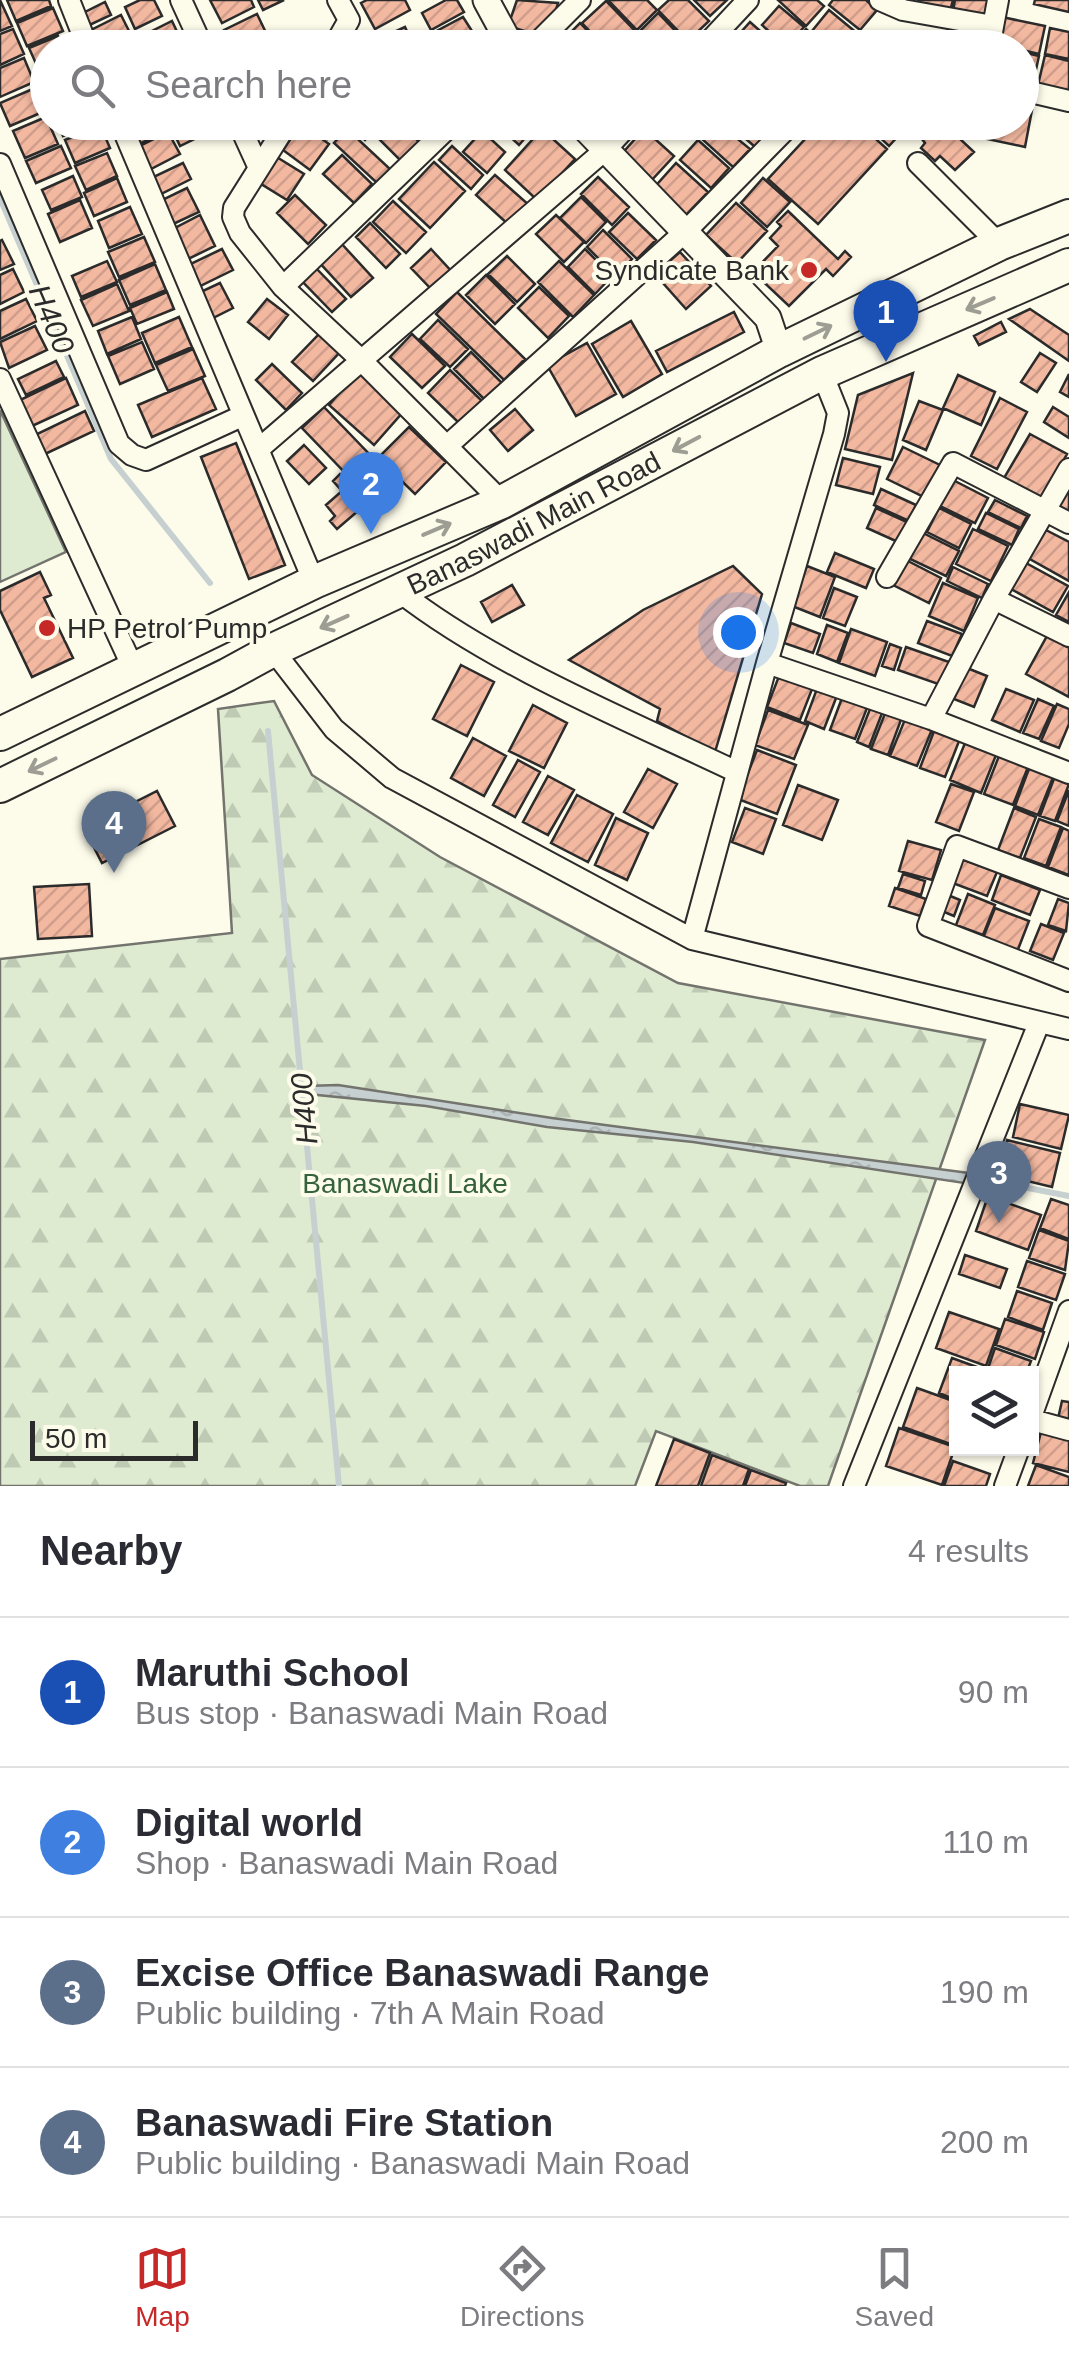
<!DOCTYPE html>
<meta charset="utf-8">
<style>
:root{--surface:#fff;--page:#f2f2f3;--text:#2b2b33;--muted:#7c7c81;--line:#e1e1e2;--accent:#c62828}
body{margin:0;font-family:Arial,sans-serif;background:var(--page);color:var(--text)}
.controls{position:absolute;right:30px;bottom:30px;display:grid;overflow:hidden;border-radius:0px;box-shadow:0 2px 8px #0004}
.controls button{width:90px;height:90px;display:grid;place-items:center;padding:0;border:0;border-bottom:2px solid var(--line);background:var(--surface);color:var(--text);font:50px sans-serif}
.scale{position:absolute;left:30px;bottom:25px;width:168px;box-sizing:border-box;padding-left:10px;border:5px solid #2b2b2b;border-top:0;font-size:28px;line-height:35px;white-space:nowrap;color:#2b2b2b;-webkit-text-stroke:8px #fdfbea;paint-order:stroke}
.you{position:absolute;left:738px;top:632px;width:35px;height:35px;margin:-25px;border:8px solid #fff;border-radius:50%;background:#1a73e8;box-shadow:0 0 0 15px #1a73e833}
.badge{display:grid;place-items:center;width:65px;height:65px;border-radius:50%;background:var(--accent);color:#fff;font-size:32px;font-weight:700}
.pin{position:absolute;translate:-50% -82px;filter:drop-shadow(0 2px 5px #0008)}
.pin::after{content:'';position:absolute;top:52px;width:35px;height:30px;background:inherit;clip-path:polygon(0 0,100% 0,50% 100%)}
.list{margin:0;padding:0;list-style:none}
h2{display:flex;justify-content:space-between;align-items:center;height:130px;margin:0;padding:0 40px;font-size:42px}
h2 small{font-size:32px;font-weight:400;color:var(--muted)}
.list li{display:grid;grid-template-columns:65px 1fr auto;gap:30px;align-items:center;box-sizing:border-box;height:150px;padding:0 40px;border-top:2px solid var(--line)}
.list b{display:block;font-size:38px;white-space:nowrap}
.list p{margin:0;font-size:32px;white-space:nowrap;color:var(--muted)}
.list em{font-size:32px;font-style:normal;color:var(--muted)}
.icon{flex:none;width:55px;height:55px;fill:none;stroke:currentColor;stroke-width:2;stroke-linecap:round;stroke-linejoin:round}
.map{position:relative;flex:none;width:1069px;height:1486px;overflow:hidden}
.search{position:absolute;background:var(--surface);box-shadow:0 2px 8px #0004;left:30px;right:30px;top:30px;height:110px;display:flex;align-items:center;gap:25px;box-sizing:border-box;padding:0 35px;border-radius:55px;color:var(--muted);font-size:38px}
.sheet{height:730px;background:var(--surface)}
nav{display:flex;justify-content:space-around;align-items:center;box-sizing:border-box;height:140px;border-top:2px solid var(--line);background:var(--surface);font-size:28px;color:var(--muted)}
nav a{display:grid;justify-items:center;gap:5px}
nav .on{color:var(--accent)}
.map>svg:first-child{display:block}
.forest{fill:url(#forest-firs);stroke:#74746e;stroke-width:2.5}
.park{fill:#deebd1;stroke:#74746e;stroke-width:2.5}
.water{fill:url(#water-ripples);stroke:#74746e;stroke-width:2.5}
.lines{fill:none;stroke-linecap:round;stroke-linejoin:round}
.stream{stroke:#c7d0d0;stroke-width:6}
.building{fill:url(#building-hatch);stroke:#2b2b2b;stroke-width:2.5}
.minor-casing{stroke:#2b2b2b;stroke-width:24}
.tertiary-casing{stroke:#2b2b2b;stroke-width:29}
.primary-casing{stroke:#2b2b2b;stroke-width:36}
.minor{stroke:#fdfbea;stroke-width:20}
.tertiary{stroke:#fdfbea;stroke-width:25}
.primary{stroke:#fdfbea;stroke-width:32}
.oneway{stroke:#9e9d94}
.poi-dot{fill:#c62828;stroke:#fdfbea;stroke-width:4}
.labels{text-anchor:middle;dominant-baseline:central;stroke-width:8;stroke-linejoin:round;paint-order:stroke}
.poi-label{font-size:28px;fill:#2b2b2b;stroke:#fdfbea;text-anchor:end}
.street-label{font-size:28px;fill:#2b2b2b;stroke:#fdfbea}
.park-label{font-size:28px;fill:#34623c;stroke:#fdfbea}
.water-label{font-size:30px;font-style:italic;fill:#2b2b2b;stroke:#fdfbea}
</style>
<div class="map">
<svg width="1069" height="1486" viewBox="0 0 1069 1486">
<defs>
<pattern id="forest-firs" width="22" height="20" patternUnits="userSpaceOnUse" patternTransform="scale(2.5)"><rect width="22" height="20" fill="#deebd1"/><path d="M5 1l3.5 6h-7zM16 11l3.5 6h-7z" fill="#bfcab4"/></pattern>
<pattern id="water-ripples" width="26" height="14" patternUnits="userSpaceOnUse" patternTransform="scale(2.5)"><rect width="26" height="14" fill="#c7d0d0"/><path d="M2 4q2-2 4 0t4 0M15 11q2-2 4 0t4 0" fill="none" stroke="#abb3b3"/></pattern>
<pattern id="building-hatch" width="6" height="6" patternUnits="userSpaceOnUse" patternTransform="scale(2.5)"><rect width="6" height="6" fill="#f2b8a0"/><path d="M-1 1l2-2M0 6l6-6M5 7l2-2" fill="none" stroke="#d09e8a"/></pattern>
</defs>
<rect width="100%" height="100%" fill="#fdfbea"/>
<!-- forest -->
<path class="forest" d="M274 701 312 775 440 857 678 983 985 1040 828 1486H800L656 1431 635 1486H0V959L232 933 218 709Z"/>
<!-- park -->
<path class="park" d="M0 410 66 552 0 582Z"/>
<!-- water -->
<path class="water" d="M338 1085 552 1118 969 1173 964 1183 693 1142 547 1127 426 1106 308 1094 306 1086Z"/>
<g class="lines">
<!-- stream -->
<path class="stream" d="M0 198 111 459 210 583
M268 731 339 1486
M982 1179 1069 1196"/>
</g>
<!-- building -->
<path class="building" d="M0 0 12 26 0 31Z
M7 0H49L51 6 16 21Z
M140 0H154L162 16 135 29 125 7Z
M210 0H251L254 7 222 23Z
M258 0H284L263 10Z
M367 0H405L410 10 375 29 361 3Z
M446 0H457L464 12 431 30 422 13Z
M517 0 558 3 547 38 508 26Z
M608 0H647L657 10 637 30Z
M669 0H688L709 21 688 41 658 10Z
M694 0H727L710 16Z
M778 0H817L824 6 806 26Z
M833 0H866L877 10 860 30 829 5Z
M918 0H953L950 11 917 4Z
M955 0H988L985 17 953 11Z
M1035 0H1069V12L1034 4Z
M606 1 636 32 620 48H606L582 23Z
M105 2 111 15 83 28 77 16Z
M779 6 804 27 786 47 762 25Z
M53 8 63 31 27 46 17 23Z
M829 10 858 34 847 48H833L812 31Z
M658 13 687 43 683 48H654L639 32Z
M257 14 269 39 252 48H233L224 30Z
M121 15 135 43 126 48H95L87 32Z
M463 17 472 31 438 48 431 34Z
M1002 17 1045 26 1039 54 996 44Z
M172 21 180 38 161 48H143L138 38Z
M750 22 779 48H740L733 41Z
M580 23 604 48H562L559 44Z
M405 27 415 48 362 47Z
M948 28 961 30 957 48H944Z
M1050 28 1069 32V59L1045 54Z
M13 29 24 54 0 65V34Z
M806 29 826 48H789Z
M963 30 983 35 981 48H959Z
M639 35 651 48H627Z
M58 36 63 48H48V75L42 77 29 48Z
M1022 52 1039 56 1033 83 1022 81Z
M1045 55 1069 61V92L1038 85Z
M24 58 34 82 0 97V68Z
M48 78V103L39 82Z
M35 88 45 111 10 126 0 103Z
M1022 108 1032 110 1025 147 978 137 981 122H1022Z
M46 117 58 144 25 158 13 131Z
M57 122H94L63 136Z
M126 122H167L170 129 137 145Z
M169 122H216L219 127 180 146Z
M304 122H340L327 139Z
M345 122H381L365 140Z
M395 122H400L419 142 401 161 379 139Z
M405 122H428L415 134Z
M494 122H539L519 145Z
M685 122H709L698 135Z
M717 122 750 149 733 167 702 139Z
M727 122H769L773 127 755 147Z
M821 122H857L887 149 818 224 768 179Z
M882 122H911L889 146 874 132Z
M928 122H942L974 152 955 170 940 156 935 161 921 148 925 143 922 139 931 130 926 125Z
M301 124 329 144 310 170 283 150Z
M100 125 110 148 75 163 65 140Z
M347 129 390 169 377 183 334 143Z
M542 129 575 159 537 200 505 170Z
M644 129 674 156 649 183 619 157Z
M482 131 505 152 487 173 463 152Z
M168 132 180 154 149 170 138 147Z
M698 140 729 168 711 188 680 160Z
M61 146 71 168 36 183 26 161Z
M452 146 483 175 471 189 439 160Z
M107 153 117 176 86 190 75 166Z
M342 155 372 184 354 203 323 174Z
M275 156 304 174 287 200 258 182Z
M434 162 465 191 430 228 399 199Z
M183 163 191 179 155 197 147 180Z
M676 163 708 192 683 218 652 190Z
M495 175 529 205 510 226 476 195Z
M73 176 82 197 51 210 42 190Z
M598 177 629 207 612 225 581 194Z
M117 178 127 202 94 216 84 193Z
M763 178 790 202 767 227 741 203Z
M187 188 199 212 171 225 160 201Z
M295 195 326 225 308 244 277 213Z
M581 197 606 222 586 243 560 218Z
M80 200 92 228 60 242 48 214Z
M393 201 426 232 406 253 373 222Z
M736 203 767 231 737 263 706 235Z
M130 207 142 234 109 248 98 221Z
M788 211 838 259 845 251 851 257 833 276 826 269 789 306 753 272 778 246 770 238 781 226 777 222Z
M628 213 656 240 637 259 609 232Z
M200 215 215 246 186 260 171 230Z
M556 215 584 242 564 262 536 234Z
M370 223 400 254 386 268 356 237Z
M603 230 632 259 616 276 587 247Z
M144 237 155 262 119 277 108 252Z
M2 240 14 264 0 270V241Z
M340 242 373 278 351 297 318 261Z
M222 249 233 270 192 290 182 268Z
M431 249 453 273 433 291 411 268Z
M585 249 612 276 595 294 568 267Z
M680 252 711 286 686 309 655 274Z
M507 256 535 284 517 302 488 274Z
M107 261 117 282 81 297 72 276Z
M559 261 594 295 573 317 538 282Z
M155 264 166 290 130 305 119 280Z
M312 264 346 299 332 312 298 277Z
M13 269 24 292 0 304V275Z
M486 275 515 304 495 324 466 295Z
M220 283 233 308 207 321 194 295Z
M117 284 129 311 93 326 81 300Z
M539 287 569 316 548 338 518 308Z
M167 292 174 309 137 324 130 308Z
M457 292 525 359 504 380 436 314Z
M26 299 37 321 0 339V311Z
M267 299 288 315 269 339 248 322Z
M1030 309 1069 335V361L1009 319Z
M734 312 744 332 667 372 656 351Z
M132 317 141 339 107 354 98 331Z
M179 317 192 347 155 363 142 333Z
M438 320 468 349 450 367 420 339Z
M631 321 662 374 623 397 592 344Z
M1001 322 1006 332 979 345 974 336Z
M35 326 47 350 9 368 0 342Z
M321 332 341 351 313 381 292 362Z
M412 334 445 366 422 388 390 357Z
M142 342 154 369 120 384 108 356Z
M587 343 616 394 576 416 547 365Z
M193 349 205 376 168 391 156 365Z
M471 352 502 383 485 400 454 369Z
M1040 353 1056 363 1037 392 1021 382Z
M56 361 64 377 26 395 18 379Z
M272 364 302 393 286 410 256 380Z
M450 370 482 401 460 424 428 393Z
M358 372 403 412 374 445 329 405Z
M913 373 892 460 845 449 858 395Z
M1069 374V397L1060 392Z
M958 375 995 392 981 425 943 408Z
M66 378 78 405 32 426 20 400Z
M202 378 216 409 152 437 138 405Z
M1000 398 1027 412 997 469 971 456Z
M919 401 943 410 926 450 903 440Z
M324 407 373 458 351 479 302 428Z
M1053 407 1069 417V438L1044 422Z
M515 409 533 430 508 451 490 430Z
M85 411 94 431 45 454 35 435Z
M409 427 446 462 415 494 378 458Z
M1030 434 1067 454 1042 499 1004 478Z
M236 443 285 565 249 579 201 457Z
M304 445 326 468 309 484 287 461Z
M903 447 940 465 924 497 887 479Z
M843 458 880 467 873 494 836 485Z
M340 474 366 504 337 529 330 521 335 516 326 505 342 491 333 481Z
M951 479 988 498 975 523 938 505Z
M1069 488V519L1054 510Z
M881 489 916 505 909 521 874 505Z
M995 500 1027 516 1021 528 988 512Z
M876 508 907 522 898 542 867 528Z
M939 508 971 524 959 548 927 532Z
M986 513 1019 529 1012 545 978 529Z
M973 529 1008 546 991 581 956 564Z
M1044 529 1069 542V581L1028 558Z
M921 532 959 551 946 576 908 558Z
M835 553 874 569 866 588 827 572Z
M906 560 941 578 929 603 893 585Z
M1026 563 1068 586 1053 612 1011 589Z
M733 566 762 594 715 752 657 721 660 709 569 660 643 610Z
M807 566 835 577 820 617 792 606Z
M953 567 988 584 982 598 947 581Z
M40 572 51 595 44 598 73 658 32 677 0 610V591Z
M943 583 978 598 964 631 929 616Z
M512 585 524 605 492 622 481 602Z
M834 588 857 597 845 626 823 618Z
M1069 592V622L1056 615Z
M927 621 962 634 952 656 918 643Z
M791 623 820 634 813 653 784 643Z
M827 625 848 633 837 662 817 654Z
M851 629 887 642 875 676 839 663Z
M1047 636 1069 648V697L1026 674Z
M890 644 901 648 894 670 882 666Z
M906 647 949 662 941 685 898 670Z
M461 665 494 682 467 736 433 719Z
M967 668 987 676 974 707 954 699Z
M781 671 814 684 800 720 767 707Z
M818 686 838 693 824 729 805 721Z
M1006 689 1034 700 1020 732 992 720Z
M842 698 867 708 855 739 830 730Z
M1038 699 1054 706 1039 739 1023 733Z
M872 704 884 708 869 747 857 742Z
M1057 704 1069 709V724L1059 748 1041 741Z
M533 705 567 723 544 768 509 751Z
M768 710 808 725 794 759 755 745Z
M886 711 902 717 888 755 871 749Z
M906 717 933 727 917 766 890 756Z
M936 726 961 736 945 777 920 768Z
M473 738 506 756 484 796 451 778Z
M965 743 996 755 981 793 950 780Z
M757 750 796 765 777 814 738 799Z
M999 756 1028 767 1013 805 984 794Z
M518 760 540 772 515 817 493 805Z
M1030 766 1054 775 1038 815 1015 806Z
M648 769 677 784 653 828 624 812Z
M548 776 574 790 548 835 523 822Z
M1055 776 1069 784 1055 821 1040 816Z
M951 784 974 792 959 831 936 822Z
M798 785 838 800 822 840 783 825Z
M1069 790V826L1057 821Z
M157 791 175 826 102 863 84 828Z
M577 795 613 814 588 862 551 843Z
M745 808 776 819 763 854 732 842Z
M1014 808 1036 817 1020 858 998 850Z
M616 818 648 833 627 880 595 865Z
M1039 819 1061 827 1046 866 1024 858Z
M1063 828 1069 831V875L1048 867Z
M908 841 941 850 932 880 899 871Z
M959 858 997 872 987 896 950 882Z
M903 874 925 881 921 895 898 888Z
M1001 875 1040 890 1030 915 992 900Z
M89 884 92 936 38 939 34 887Z
M895 888 926 899 920 916 889 906Z
M943 893 960 900 954 916 937 909Z
M968 894 995 905 983 935 956 925Z
M1058 899 1069 903 1066 931 1048 925Z
M995 908 1029 921 1017 952 983 938Z
M1041 924 1064 933 1053 960 1030 951Z
M1020 1104 1069 1115 1061 1149 1013 1137Z
M1007 1140 1060 1153 1052 1187 999 1174Z
M988 1196 1041 1215 1028 1250 976 1231Z
M1051 1199 1069 1205V1239L1040 1228Z
M1039 1230 1069 1241 1065 1270 1029 1258Z
M965 1255 1007 1269 1000 1288 959 1274Z
M1027 1261 1065 1274 1056 1300 1018 1287Z
M1017 1291 1052 1303 1043 1330 1008 1317Z
M949 1312 999 1329 986 1366 936 1348Z
M1005 1319 1044 1332 1035 1359 996 1345Z
M995 1348 1031 1361 1026 1374H986Z
M952 1358 985 1370 983 1374H956V1400L939 1393Z
M917 1388 956 1402V1446L903 1427Z
M1062 1401 1069 1402V1426L1057 1423Z
M899 1428 955 1447 942 1485 886 1466Z
M1042 1428 1069 1435V1472L1033 1463Z
M674 1439 710 1453 698 1486H656Z
M712 1455 749 1469 743 1486H701Z
M953 1461 990 1474 986 1486H944Z
M1036 1465 1069 1477V1486H1028Z
M751 1470 786 1483 785 1486H745Z"/>
<g class="lines">
<!-- minor casing -->
<g class="minor-casing">
<path id="minor" d="M69 0 88 48
M181 0 203 48
M880 0 903 10 993 26
M333 48 349 20 338 0
M532 48 580 0
M703 48 748 0
M866 48 871 43
M989 48 998 0
M1022 90 1069 101
M120 122 314 582
M238 122 259 168
M288 122 234 208 233 217 240 233 283 287 360 359 502 502
M918 163 999 244
M0 164 119 444 132 455 146 460 242 416
M283 287 454 122
M0 379 134 670
M447 446 686 231 793 122
M260 448 605 150 631 122
M887 577 953 463 1069 523
M400 592C495 666 628 720 737 772
M994 599 1069 636
M273 650 334 729 392 778 692 939 1069 1029
M767 663 931 719 1069 773
M931 719 994 599 1069 469
M1069 888 957 846 928 926 1069 981
M692 939 767 663 834 434 838 413 822 373
M1032 1414 1069 1311
M1032 1420 1069 1430
M854 1486 1039 1023
M1005 1486 1019 1448"/>
</g>
<!-- tertiary casing -->
<g class="tertiary-casing">
<path id="tertiary" d="M486 0 512 48
M579 122 768 318 779 351"/>
</g>
<!-- primary casing -->
<g class="primary-casing">
<g id="primary">
<path d="M0 734 314 582 502 502 779 351 999 244 1069 216"/>
<path id="s1" d="M0 786 227 675 273 650 465 560 822 373 1069 265"/>
</g>
</g>
<!-- minor -->
<use href="#minor" class="minor"/>
<!-- tertiary -->
<use href="#tertiary" class="tertiary"/>
<!-- primary -->
<use href="#primary" class="primary"/>
</g>
<!-- one-way arrows -->
<defs><path id="oneway-shaft" d="M-6 0H5M1.5-3L5.5 0L1.5 3" fill="none" stroke-width="1.6" stroke-linecap="round" stroke-linejoin="round" transform="scale(2.5)"/></defs>
<g class="oneway">
<use href="#oneway-shaft" transform="translate(980 304) rotate(157)"/>
<use href="#oneway-shaft" transform="translate(818 332) rotate(-26)"/>
<use href="#oneway-shaft" transform="translate(686 444) rotate(152)"/>
<use href="#oneway-shaft" transform="translate(437 529) rotate(-23)"/>
<use href="#oneway-shaft" transform="translate(334 622) rotate(156)"/>
<use href="#oneway-shaft" transform="translate(42 765) rotate(154)"/>
</g>
<!-- markers -->
<g class="poi-dot">
<circle cx="809" cy="270" r="10"/>
<circle cx="47" cy="628" r="10"/>
</g>
<g class="labels">
<!-- poi labels -->
<g class="poi-label">
<text x="789" y="270">Syndicate Bank</text>
<text x="67" y="628" text-anchor="start">HP Petrol Pump</text>
</g>
<!-- street labels -->
<g class="street-label">
<text stroke="none"><textPath href="#s1" startOffset="595">Banaswadi Main Road</textPath></text>
</g>
<!-- park labels -->
<g class="park-label">
<text x="405" y="1183">Banaswadi Lake</text>
</g>
<!-- water labels -->
<g class="water-label">
<text transform="translate(52 319) rotate(67)">H400</text>
<text transform="translate(304 1109) rotate(-95)">H400</text>
</g>
</g>
</svg>
<div class="controls">
<button><svg class="icon" aria-label="layers" viewBox="0 0 24 24"><path d="M12 4l9 5-9 5-9-5zM3 14l9 5 9-5"/></svg></button>
</div>
<div class="scale">50 m</div>
<div class="you"></div>
<div class="pin badge" style="left:886px;top:362px;background:#1a4fb4">1</div>
<div class="pin badge" style="left:371px;top:534px;background:#3f7fe0">2</div>
<div class="pin badge" style="left:999px;top:1223px;background:#5c6f8a">3</div>
<div class="pin badge" style="left:114px;top:873px;background:#5c6f8a">4</div>
<div class="search"><svg class="icon" aria-label="search" viewBox="0 0 24 24"><circle cx="10" cy="10" r="6"/><path d="M15 15l6 6"/></svg>Search here</div>
</div>
<section class="sheet">
<h2>Nearby<small>4 results</small></h2>
<ul class="list">
<li><span class="badge" style="background:#1a4fb4">1</span><div><b>Maruthi School</b><p>Bus stop · Banaswadi Main Road</p></div><em>90 m</em></li>
<li><span class="badge" style="background:#3f7fe0">2</span><div><b>Digital world</b><p>Shop · Banaswadi Main Road</p></div><em>110 m</em></li>
<li><span class="badge" style="background:#5c6f8a">3</span><div><b>Excise Office Banaswadi Range</b><p>Public building · 7th A Main Road</p></div><em>190 m</em></li>
<li><span class="badge" style="background:#5c6f8a">4</span><div><b>Banaswadi Fire Station</b><p>Public building · Banaswadi Main Road</p></div><em>200 m</em></li>
</ul>
</section>
<nav>
<a class="on"><svg class="icon" aria-label="map" viewBox="0 0 24 24"><path d="M3 6l6-2 6 2 6-2v14l-6 2-6-2-6 2zM9 4v14M15 6v14"/></svg>Map</a>
<a><svg class="icon" aria-label="directions" viewBox="0 0 24 24"><path d="M12 3l9 9-9 9-9-9zM9 14v-3h6M13 9l2 2-2 2"/></svg>Directions</a>
<a><svg class="icon" aria-label="saved" viewBox="0 0 24 24"><path d="M7 4h10v16l-5-4-5 4z"/></svg>Saved</a>
</nav>
